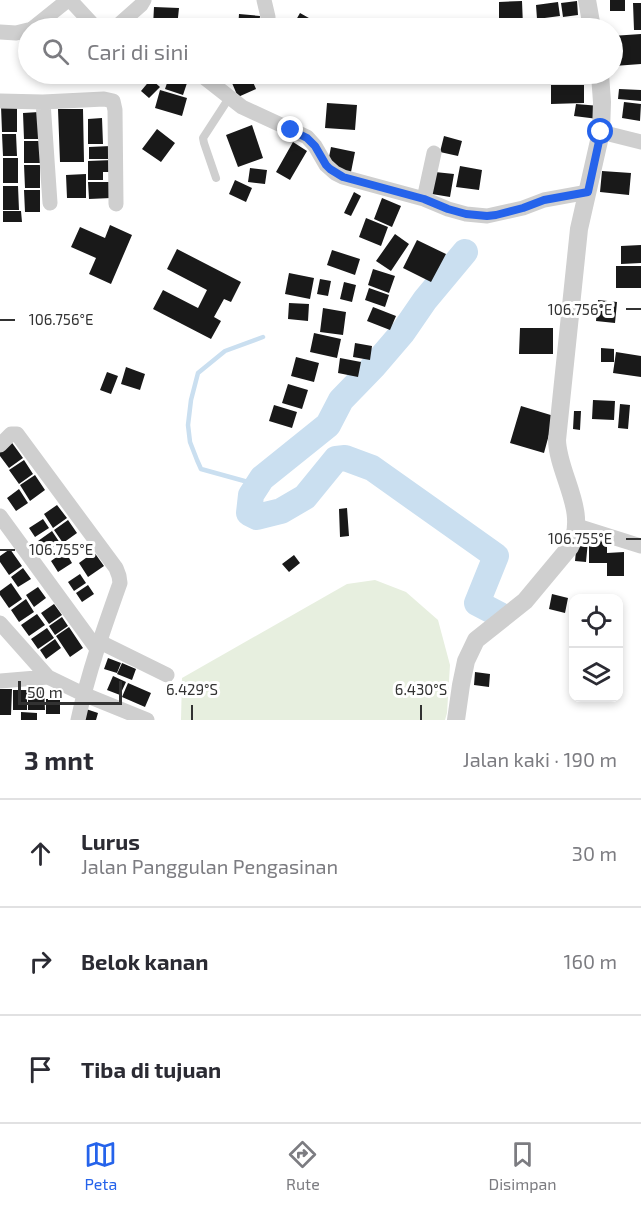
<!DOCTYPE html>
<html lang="id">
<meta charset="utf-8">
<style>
:root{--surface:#fff;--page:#f7f7f7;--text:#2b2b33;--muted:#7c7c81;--line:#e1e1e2;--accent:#2563eb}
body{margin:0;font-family:"Exo 2",sans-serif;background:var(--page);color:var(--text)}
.controls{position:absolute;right:18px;bottom:18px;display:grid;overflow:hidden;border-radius:12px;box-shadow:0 3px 9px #0003}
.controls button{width:54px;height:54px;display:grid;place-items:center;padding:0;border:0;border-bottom:2px solid var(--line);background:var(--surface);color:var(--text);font:30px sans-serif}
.scale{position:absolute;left:18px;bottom:15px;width:104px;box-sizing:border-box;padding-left:6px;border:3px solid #323232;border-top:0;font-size:16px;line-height:21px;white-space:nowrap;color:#323232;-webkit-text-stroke:4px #fff;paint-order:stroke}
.stop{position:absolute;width:18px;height:18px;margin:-14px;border:4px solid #2563eb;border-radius:50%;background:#fff}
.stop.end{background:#2563eb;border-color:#fff;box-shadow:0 2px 6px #0008}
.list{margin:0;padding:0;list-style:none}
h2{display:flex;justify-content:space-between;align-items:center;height:78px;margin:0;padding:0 24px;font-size:26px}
h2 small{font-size:20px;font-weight:400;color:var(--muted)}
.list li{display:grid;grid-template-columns:39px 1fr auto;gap:18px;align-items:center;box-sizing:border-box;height:108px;padding:0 24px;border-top:2px solid var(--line)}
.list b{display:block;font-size:22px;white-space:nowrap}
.list p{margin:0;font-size:20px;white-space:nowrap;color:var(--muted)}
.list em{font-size:20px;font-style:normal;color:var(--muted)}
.icon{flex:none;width:33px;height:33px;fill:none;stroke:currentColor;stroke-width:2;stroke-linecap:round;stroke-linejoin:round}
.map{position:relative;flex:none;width:641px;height:720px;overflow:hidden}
.search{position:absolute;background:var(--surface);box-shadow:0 3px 9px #0003;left:18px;right:18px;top:18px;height:66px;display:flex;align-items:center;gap:15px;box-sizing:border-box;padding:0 21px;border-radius:33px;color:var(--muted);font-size:22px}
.sheet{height:402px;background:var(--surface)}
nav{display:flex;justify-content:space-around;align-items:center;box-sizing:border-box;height:84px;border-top:2px solid var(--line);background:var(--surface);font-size:16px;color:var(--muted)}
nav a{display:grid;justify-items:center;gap:3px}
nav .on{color:var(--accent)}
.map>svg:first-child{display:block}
.green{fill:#e7efdf}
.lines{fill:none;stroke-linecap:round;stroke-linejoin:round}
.stream{stroke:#cadff0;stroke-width:4.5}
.river{stroke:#cadff0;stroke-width:26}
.building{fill:#191919}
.service{stroke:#cfcfcf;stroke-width:8}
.minor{stroke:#cfcfcf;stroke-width:15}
.tertiary{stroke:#cfcfcf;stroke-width:18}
.route{stroke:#2563eb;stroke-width:8}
.ticks{fill:none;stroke:#323232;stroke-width:2}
.ticks-label{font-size:15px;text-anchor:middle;fill:#323232;stroke:#fff;stroke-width:6;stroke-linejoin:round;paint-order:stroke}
</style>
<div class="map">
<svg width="641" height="720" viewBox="0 0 641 720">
<rect width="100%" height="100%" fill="#fff"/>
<!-- green -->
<path class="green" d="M375 580 406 592 438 620 450 665 447 713 445 720H181L182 678 347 584Z"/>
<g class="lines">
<!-- stream -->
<path class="stream" d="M251 495 248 482 201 469 197 460 190 442 188 425 191 400 198 373 225 351 263 337"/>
<!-- river -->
<path class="river" d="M465 252 425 300 403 332 373 367 341 400 328 425 262 478 251 495 249 513 257 517 281 511 305 497 336 459 345 458 372 468 496 556 477 603 500 615"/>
</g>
<!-- building -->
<path class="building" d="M610 0H625V11H610Z
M522 1 523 26H499V2Z
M577 1 578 15 563 17 561 3Z
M558 2 560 16 537 19 536 5Z
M633 3H641V30H634Z
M154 7 179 8 177 27 153 26Z
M300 13 316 22 312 28H296L292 27Z
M239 14 260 16 259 28H238Z
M563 18H583V28H564Z
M559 19 560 28H532L531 21Z
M641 34V64L614 66 612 36Z
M250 75 256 89 238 97 232 83Z
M169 77 187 83 183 95 165 89Z
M151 79 160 87 149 98 141 91Z
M551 85H584V103L551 104Z
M619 89 641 90V101L618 99Z
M160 90 187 98 182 116 155 108Z
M624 102 641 104 640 121 622 118Z
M327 103 357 105 355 130 325 128Z
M576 104 600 106 598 119 574 116Z
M1 106H17V132H2Z
M58 109H83L84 162H60Z
M39 112V139H24L23 113Z
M102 118 103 144H88V119Z
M252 125 263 158 238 167 226 135Z
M157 129 175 143 161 162 142 149Z
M2 134H16L17 156H3Z
M444 136 462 141 458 156 440 152Z
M24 141H40V163H24Z
M293 142 307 151 290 180 276 172Z
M111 146 112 159H89V147Z
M331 147 355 152 351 172 327 167Z
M3 158H18V183H3Z
M113 160V172H103V180H88V161Z
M24 165H40V188H25Z
M460 166 482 170 479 190 456 187Z
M250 168 267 170 265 184 248 182Z
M602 171 631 173 629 195 600 192Z
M435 172 454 174 450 197 432 194Z
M86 174V198H67L66 175Z
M235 180 252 188 246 202 229 194Z
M88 182H110L111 198 89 199Z
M3 186H18L19 210H3Z
M24 190H40V212H25Z
M354 192 361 196 351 216 344 213Z
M382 198 401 206 392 227 374 219Z
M3 211H21L22 222H3Z
M366 218 388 227 381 246 359 237Z
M110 225 132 235 111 284 89 274 96 258 71 247 80 227 105 238Z
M395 234 409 244 391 271 376 261Z
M417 240 446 254 431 282 403 268Z
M641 245V263L621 264V246Z
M177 249 241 282 231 302 224 299 214 317 221 321 211 339 153 309 163 290 198 308 207 290 167 269Z
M332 250 360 259 355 275 327 265Z
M616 266H641V288H616Z
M373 269 395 276 389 293 368 285Z
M289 273 314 278 310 299 285 294Z
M320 279 331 281 328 296 317 294Z
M344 282 356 285 352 302 340 299Z
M369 288 389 295 385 307 365 300Z
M598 300 617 302 615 323 596 321Z
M289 303 309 304 308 321 288 319Z
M373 307 396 316 390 330 367 321Z
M323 308 346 312 343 335 320 332Z
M520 328H553V354H519Z
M314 333 341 339 337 358 310 352Z
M355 343 372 346 370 360 353 357Z
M601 348 614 349V362H601Z
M616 352 641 356V377L613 373Z
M296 357 319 363 314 382 291 376Z
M340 358 361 362 358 377 338 373Z
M126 367 145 374 140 390 121 384Z
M107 372 118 376 111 394 100 390Z
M288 384 308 390 302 409 282 403Z
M593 400 615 401 614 420 592 419Z
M620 404 630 405 628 429 618 428Z
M274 405 297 412 292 428 269 421Z
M521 406 554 416 544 453 510 443Z
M574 411H581L580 430 573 429Z
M10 440 23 458 9 468 0 456V447Z
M24 460 33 474 19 484 9 470Z
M35 475 45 490 30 501 20 485Z
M19 489 28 503 16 511 7 498Z
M57 505 67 518 53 528 44 514Z
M347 508 349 536 340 537 339 509Z
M43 519 49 528 35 537 29 528Z
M68 520 77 533 63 543 54 530Z
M52 531 60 543 46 552 38 541Z
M577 541H588L586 562 575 561Z
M589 541H607V553L624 552V576H607V563H589Z
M10 549 22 566 9 575 0 562V556Z
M65 551 72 563 58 572 51 561Z
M94 552 104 566 88 577 79 563Z
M294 555 300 563 289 572 282 564Z
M23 568 31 579 18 587 11 577Z
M80 574 86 583 74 591 68 582Z
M11 583 22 599 9 608 0 595V591Z
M88 585 94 594 82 602 76 593Z
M38 587 46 598 34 607 26 595Z
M552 594 568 598 565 613 549 609Z
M26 599 34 612 19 622 11 610Z
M54 604 62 615 49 624 41 613Z
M37 614 45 625 29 636 21 625Z
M62 617 68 626 55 635 49 626Z
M69 627 83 648 70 657 56 636Z
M47 628 54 638 38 649 31 639Z
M55 639 61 648 46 659 40 650Z
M108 658 121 663 117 673 104 669Z
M122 663 136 669 132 680 117 674Z
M475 672 490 674 489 687 474 685Z
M113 676 126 682 120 695 107 690Z
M128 683 151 693 145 707 122 697Z
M44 688 45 710H28V689Z
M0 689H12L11 715H0Z
M13 690H27V710H13Z
M46 699H60V714H46Z
M86 709 98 713 96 720H82Z
M21 712 37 713V720H21Z"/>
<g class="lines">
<!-- service -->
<path class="service" d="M216 178 204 143 203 138 229 98"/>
<!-- minor -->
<path class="minor" d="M70 0 96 28
M264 0 268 17 266 28
M33 28 68 0
M115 28 141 5 144 0
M454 28H458
M0 32 16 33 28 30
M203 74 205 78 242 107 307 137 315 146 326 165 335 173 343 177 424 199 448 209 466 214 487 216 523 208 544 200 588 192
M0 101 43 102 104 99 113 101 115 110 116 204
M43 102 50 203
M601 132 641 142
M424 199 434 153
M0 445 11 434H17L116 568 119 576 120 583C104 628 88 673 78 720
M0 516 97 649
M577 526 641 546
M0 623 48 677 83 694 147 720
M100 642 167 675
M0 681 48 677"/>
<!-- tertiary -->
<path class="tertiary" d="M587 0 592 28
M456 720 461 685 466 661 476 640 525 601 570 547C589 512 558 475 557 440L579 229 601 132 602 102 600 74"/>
</g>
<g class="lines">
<!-- route -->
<path class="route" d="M291 130 307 138 315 146 326 165 330 169 343 177 424 199 448 209 466 214 487 216 496 215 523 208 544 200 588 192 601 132"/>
</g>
<!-- ticks -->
<path class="ticks" d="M626 309H641M0 320H15M626 539H641M0 550H15M192 705V720M421 705V720"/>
<g class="ticks-label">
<text x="580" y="315">106.756°E</text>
<text x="61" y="325">106.756°E</text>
<text x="580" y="544">106.755°E</text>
<text x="61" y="555">106.755°E</text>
<text x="192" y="695">6.429°S</text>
<text x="421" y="695">6.430°S</text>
</g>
</svg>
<div class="controls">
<button><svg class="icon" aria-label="locate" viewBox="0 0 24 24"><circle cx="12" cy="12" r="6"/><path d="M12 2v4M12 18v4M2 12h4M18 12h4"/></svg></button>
<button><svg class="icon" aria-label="layers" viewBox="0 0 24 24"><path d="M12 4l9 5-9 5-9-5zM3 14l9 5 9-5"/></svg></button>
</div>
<div class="scale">50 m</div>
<div class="stop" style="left:601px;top:132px"></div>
<div class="stop end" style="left:291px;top:130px"></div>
<div class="search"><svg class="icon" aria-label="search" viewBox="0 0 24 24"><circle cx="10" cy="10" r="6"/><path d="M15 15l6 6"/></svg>Cari di sini</div>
</div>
<section class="sheet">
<h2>3 mnt<small>Jalan kaki · 190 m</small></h2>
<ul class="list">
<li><svg class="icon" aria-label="ahead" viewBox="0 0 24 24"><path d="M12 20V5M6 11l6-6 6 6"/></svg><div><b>Lurus</b><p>Jalan Panggulan Pengasinan</p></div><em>30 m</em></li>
<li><svg class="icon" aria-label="right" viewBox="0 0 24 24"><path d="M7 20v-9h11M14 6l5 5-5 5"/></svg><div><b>Belok kanan</b></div><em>160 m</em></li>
<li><svg class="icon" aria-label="arrive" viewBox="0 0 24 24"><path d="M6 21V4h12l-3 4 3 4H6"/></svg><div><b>Tiba di tujuan</b></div></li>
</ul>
</section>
<nav>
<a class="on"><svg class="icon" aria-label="map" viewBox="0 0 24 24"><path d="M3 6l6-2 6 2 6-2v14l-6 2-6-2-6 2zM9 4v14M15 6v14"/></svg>Peta</a>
<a><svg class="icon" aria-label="directions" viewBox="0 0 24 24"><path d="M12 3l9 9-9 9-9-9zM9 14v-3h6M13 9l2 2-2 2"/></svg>Rute</a>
<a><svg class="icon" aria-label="saved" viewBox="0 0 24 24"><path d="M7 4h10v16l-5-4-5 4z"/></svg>Disimpan</a>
</nav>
